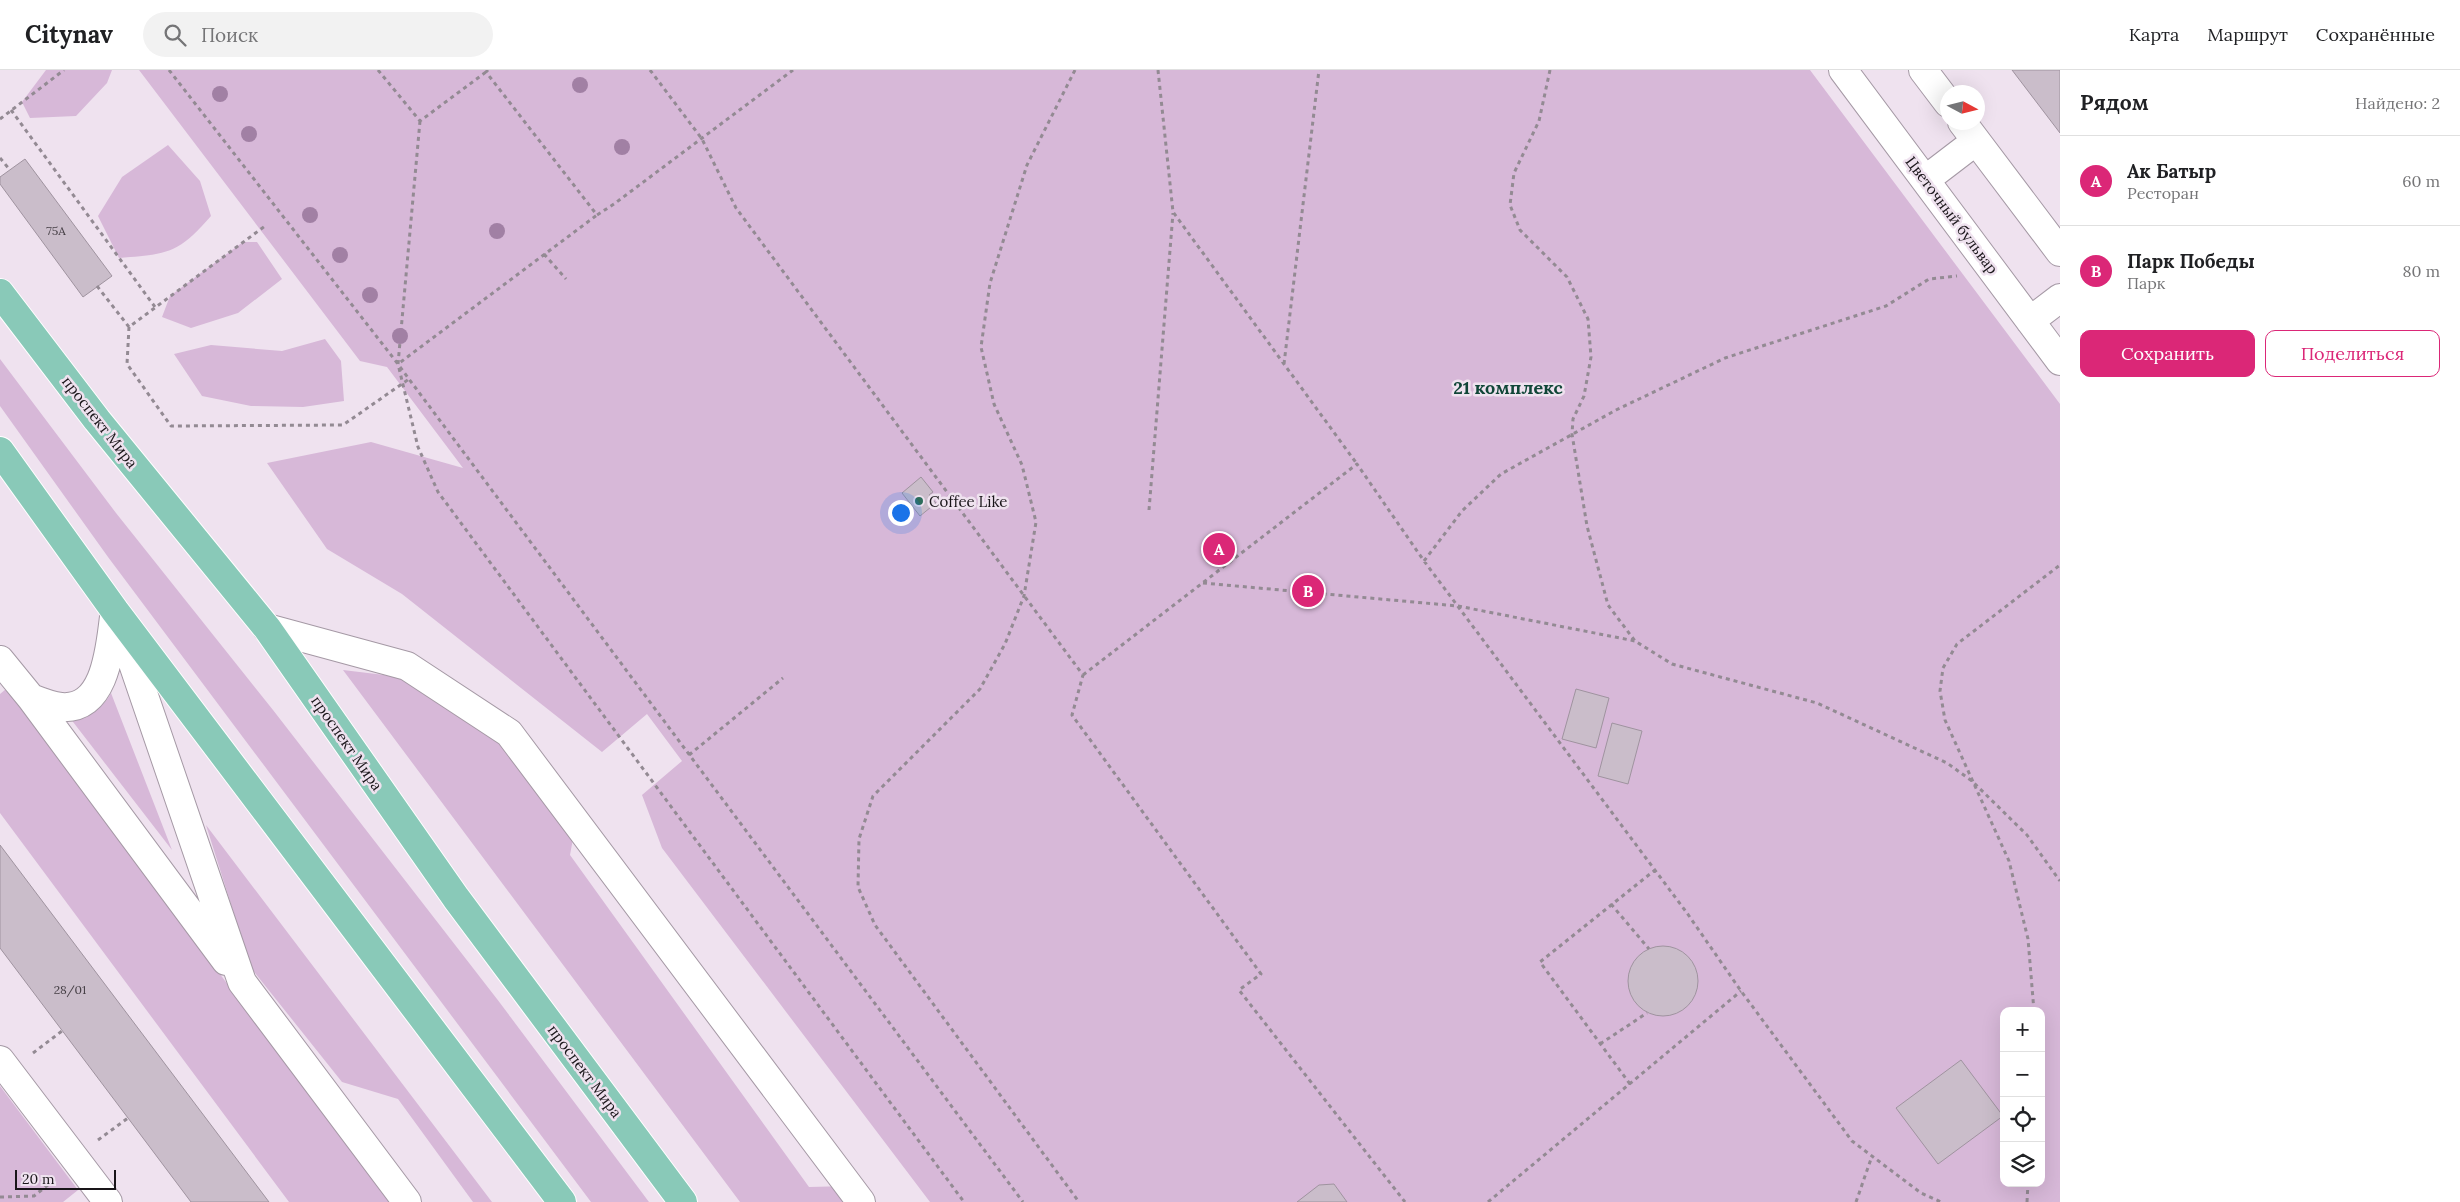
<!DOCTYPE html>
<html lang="ru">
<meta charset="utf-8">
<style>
:root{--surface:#fff;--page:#f2f2f2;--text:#202124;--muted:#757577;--line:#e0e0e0;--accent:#db2777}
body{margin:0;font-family:Lora,serif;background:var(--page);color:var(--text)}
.controls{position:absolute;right:15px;bottom:15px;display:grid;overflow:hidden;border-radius:10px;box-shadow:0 5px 20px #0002}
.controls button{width:45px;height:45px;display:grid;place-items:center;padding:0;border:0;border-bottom:1px solid var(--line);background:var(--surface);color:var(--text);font:25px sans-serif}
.compass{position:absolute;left:1940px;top:15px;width:45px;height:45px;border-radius:50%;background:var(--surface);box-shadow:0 5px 20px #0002;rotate:97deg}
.scale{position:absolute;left:15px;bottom:12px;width:101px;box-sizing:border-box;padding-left:5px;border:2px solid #191519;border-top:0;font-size:14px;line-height:18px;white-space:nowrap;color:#191519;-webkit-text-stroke:4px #efe2ef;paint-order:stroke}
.you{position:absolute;left:900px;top:442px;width:18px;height:18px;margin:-12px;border:4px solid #fff;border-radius:50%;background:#1a73e8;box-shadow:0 0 0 8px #1a73e833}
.badge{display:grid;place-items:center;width:32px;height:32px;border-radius:50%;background:var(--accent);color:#fff;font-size:16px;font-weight:700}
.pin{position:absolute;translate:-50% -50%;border:2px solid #fff;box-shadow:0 1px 5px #0006}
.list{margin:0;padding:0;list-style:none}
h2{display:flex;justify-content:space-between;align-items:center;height:65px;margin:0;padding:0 20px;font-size:21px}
h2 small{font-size:16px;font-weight:400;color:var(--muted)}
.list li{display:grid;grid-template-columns:32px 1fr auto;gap:15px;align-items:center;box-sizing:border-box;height:90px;padding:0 20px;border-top:1px solid var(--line)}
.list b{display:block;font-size:19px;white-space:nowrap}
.list p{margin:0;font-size:16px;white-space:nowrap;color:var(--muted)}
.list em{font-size:16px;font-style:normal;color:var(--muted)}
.actions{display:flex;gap:10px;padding:15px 20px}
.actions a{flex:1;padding:11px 0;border:1px solid var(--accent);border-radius:10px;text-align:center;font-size:18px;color:var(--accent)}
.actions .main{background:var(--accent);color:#fff}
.icon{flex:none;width:28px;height:28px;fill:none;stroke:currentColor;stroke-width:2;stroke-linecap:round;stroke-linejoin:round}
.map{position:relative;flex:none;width:2060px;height:1132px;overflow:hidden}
header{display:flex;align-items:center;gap:30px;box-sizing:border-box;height:70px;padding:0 25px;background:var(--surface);border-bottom:1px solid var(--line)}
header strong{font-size:24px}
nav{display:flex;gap:28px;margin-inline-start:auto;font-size:18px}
.search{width:350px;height:45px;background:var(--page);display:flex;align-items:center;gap:12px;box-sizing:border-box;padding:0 18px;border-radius:28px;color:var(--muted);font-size:19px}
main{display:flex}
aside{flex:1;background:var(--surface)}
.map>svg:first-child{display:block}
.green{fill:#d7b8d8;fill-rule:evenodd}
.building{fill:#cabdca;stroke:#9f939f}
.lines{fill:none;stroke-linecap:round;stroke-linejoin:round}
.minor-casing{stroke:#a599a5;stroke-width:30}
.major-casing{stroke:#fff;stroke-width:30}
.path{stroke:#938a93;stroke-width:3;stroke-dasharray:4 4;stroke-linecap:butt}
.minor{stroke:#fff;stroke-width:28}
.major{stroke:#89c9b8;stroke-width:28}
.tree{fill:#a180a4}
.poi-dot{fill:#2d6d5b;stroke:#efe2ef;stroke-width:2}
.labels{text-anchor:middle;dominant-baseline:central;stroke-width:5;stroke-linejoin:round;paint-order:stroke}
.number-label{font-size:12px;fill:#453f45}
.street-label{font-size:15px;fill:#191519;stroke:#efe2ef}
.poi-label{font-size:15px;fill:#191519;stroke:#efe2ef;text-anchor:start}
.quarter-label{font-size:18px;font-weight:bold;fill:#104638;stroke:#efe2ef}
</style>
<header>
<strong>Citynav</strong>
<div class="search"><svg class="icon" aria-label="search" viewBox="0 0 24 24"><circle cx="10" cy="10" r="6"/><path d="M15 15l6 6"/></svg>Поиск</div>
<nav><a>Карта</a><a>Маршрут</a><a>Сохранённые</a></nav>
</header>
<main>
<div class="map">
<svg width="2060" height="1132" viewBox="0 0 2060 1132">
<rect width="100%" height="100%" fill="#efe2ef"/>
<!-- green -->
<path class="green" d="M46 0H112L107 13 76 46 30 48 22 32Z
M139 0H1810L2060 334V1132H930L662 778 642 725 682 691 647 644 602 682 402 524 327 479 267 393 371 372 463 398 387 297 360 291ZM2004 941H2041V1113H2004Z
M168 75 200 111 211 146C178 184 168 184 119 188L98 146 122 107Z
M243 172H257L282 209 238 243 191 258 162 247 170 226Z
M325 269 341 291 344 331 303 337 251 336 202 326 174 284 211 275 282 281Z
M0 289 116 443 273 640 497 929 649 1132H591L108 487 0 336Z
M343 600 409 608 509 663 576 752 570 785 809 1117 849 1116 861 1132H740Z
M6 619 391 1132H289L0 743V624Z
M111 623 172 780 70 648C89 646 102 640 111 623Z
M206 755 492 1132H473L398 1029 342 1012 251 898Z
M0 1016 78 1120 63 1132H0Z"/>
<!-- building -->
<path class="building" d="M2012 0H2060V63Z
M25 89 112 206 83 227 0 114V107Z
M921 407 933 422 929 425 936 433 920 446 902 423Z
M1576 619 1609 628 1596 678 1562 669Z
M1612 653 1642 661 1628 714 1598 706Z
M0 775 269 1132H191L128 1048 0 878Z
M1628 911a35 35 0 1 1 70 0a35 35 0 1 1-70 0Z
M1961 990 2003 1046 1938 1094 1896 1038Z
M1334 1114 1347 1132H1297L1319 1115Z"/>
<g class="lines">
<!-- minor casing -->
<g class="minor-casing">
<path id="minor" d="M1843 0 2060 291
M1923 0 1948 33
M1962 52 2060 182
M1925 110 1976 71
M2030 251 2060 228
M117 547 242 912 407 1132
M267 558 407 596 509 663 861 1132
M0 590 31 628 226 891
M31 628C41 632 51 636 61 637 106 641 110 577 114 547
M0 990 108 1132"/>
</g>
<!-- major casing -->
<g class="major-casing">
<path id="major" d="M0 223 97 350 267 558 456 828 683 1132
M0 381 115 541 562 1132"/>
</g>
<!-- path -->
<path class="path" d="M169 0 398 294 597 145
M378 0 420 51 486 2
M488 0 486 2 597 145 614 134 793 0
M650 0 702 69 736 138 1083 605 1072 645 1261 904 1239 920 1405 1132
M1075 0 1027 95 990 213 981 277 994 334 1022 395 1036 452 1024 526 1005 574 980 619 873 726 859 769 858 817 875 855 1079 1132
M1158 0 1173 142 1357 394
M1550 0 1539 51 1514 103 1510 135 1520 160 1567 207 1588 249 1591 287 1584 326 1573 349 1572 364 1587 456 1608 535 1635 571 1672 594 1817 633 1947 693 1972 711 2027 765 2060 811
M11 40 155 237
M0 49 64 0
M420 51 398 294 418 377 438 422 964 1132
M0 88 10 100
M544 184 566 209
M97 216 129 257 265 156
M129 257 127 294 171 356 343 355 409 309
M1284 294 1319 0
M400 297 1023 1132
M1149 440 1173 143
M1424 491 1462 441 1501 404 1616 340 1725 288 1886 236 1929 209 1957 206
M1203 513 1458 536 1635 571
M1083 605 1357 394 1424 491 1687 843 1741 921 1852 1071 1921 1123 1941 1132
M689 685 783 608
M1611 834 1649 879
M2034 941 2028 869 2009 791 1945 650 1940 621 1943 598 1957 574 2060 495
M1600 974 1647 943
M33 983 62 961
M1630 1014 1540 892 1655 800
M98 1070 128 1048
M0 1127 34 1126 54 1110
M1488 1132 1741 921
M1856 1132 1872 1086
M2027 1132 2028 1113"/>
<!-- minor -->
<use href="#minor" class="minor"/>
<!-- major -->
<use href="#major" class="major"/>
</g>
<!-- trees -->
<g class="tree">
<circle cx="580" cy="15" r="8"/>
<circle cx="220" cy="24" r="8"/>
<circle cx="249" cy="64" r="8"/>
<circle cx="622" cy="77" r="8"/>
<circle cx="310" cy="145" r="8"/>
<circle cx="497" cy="161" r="8"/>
<circle cx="340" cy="185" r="8"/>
<circle cx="370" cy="225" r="8"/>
<circle cx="400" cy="266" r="8"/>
</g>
<!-- markers -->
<circle class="poi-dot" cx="919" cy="431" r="5"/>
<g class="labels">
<!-- number labels -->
<g class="number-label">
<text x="56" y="160">75А</text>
<text x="70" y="919">28/01</text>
</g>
<!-- street labels -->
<g class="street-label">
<text transform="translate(1952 145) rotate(53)">Цветочный бульвар</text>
<text transform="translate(100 352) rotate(52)">проспект Мира</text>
<text transform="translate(347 673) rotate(55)">проспект Мира</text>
<text transform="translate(585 1001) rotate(53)">проспект Мира</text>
</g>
<!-- poi labels -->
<g class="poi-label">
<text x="929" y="431">Coffee Like</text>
</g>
<!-- quarter labels -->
<g class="quarter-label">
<text x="1508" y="317">21 комплекс</text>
</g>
</g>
</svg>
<div class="controls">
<button>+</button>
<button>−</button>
<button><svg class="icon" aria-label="locate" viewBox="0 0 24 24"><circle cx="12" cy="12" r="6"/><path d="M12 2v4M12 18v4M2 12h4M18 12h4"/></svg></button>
<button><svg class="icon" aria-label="layers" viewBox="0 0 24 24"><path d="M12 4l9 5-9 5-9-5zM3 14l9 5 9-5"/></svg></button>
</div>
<svg class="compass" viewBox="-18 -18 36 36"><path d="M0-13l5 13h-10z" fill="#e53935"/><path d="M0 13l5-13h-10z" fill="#757577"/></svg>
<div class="scale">20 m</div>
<div class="you"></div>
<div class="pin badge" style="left:1219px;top:479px">A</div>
<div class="pin badge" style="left:1308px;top:521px">B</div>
</div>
<aside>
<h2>Рядом<small>Найдено: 2</small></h2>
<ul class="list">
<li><span class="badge">A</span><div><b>Ак Батыр</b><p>Ресторан</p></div><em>60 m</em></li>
<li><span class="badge">B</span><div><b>Парк Победы</b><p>Парк</p></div><em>80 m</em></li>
</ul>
<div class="actions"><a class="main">Сохранить</a><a>Поделиться</a></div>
</aside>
</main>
